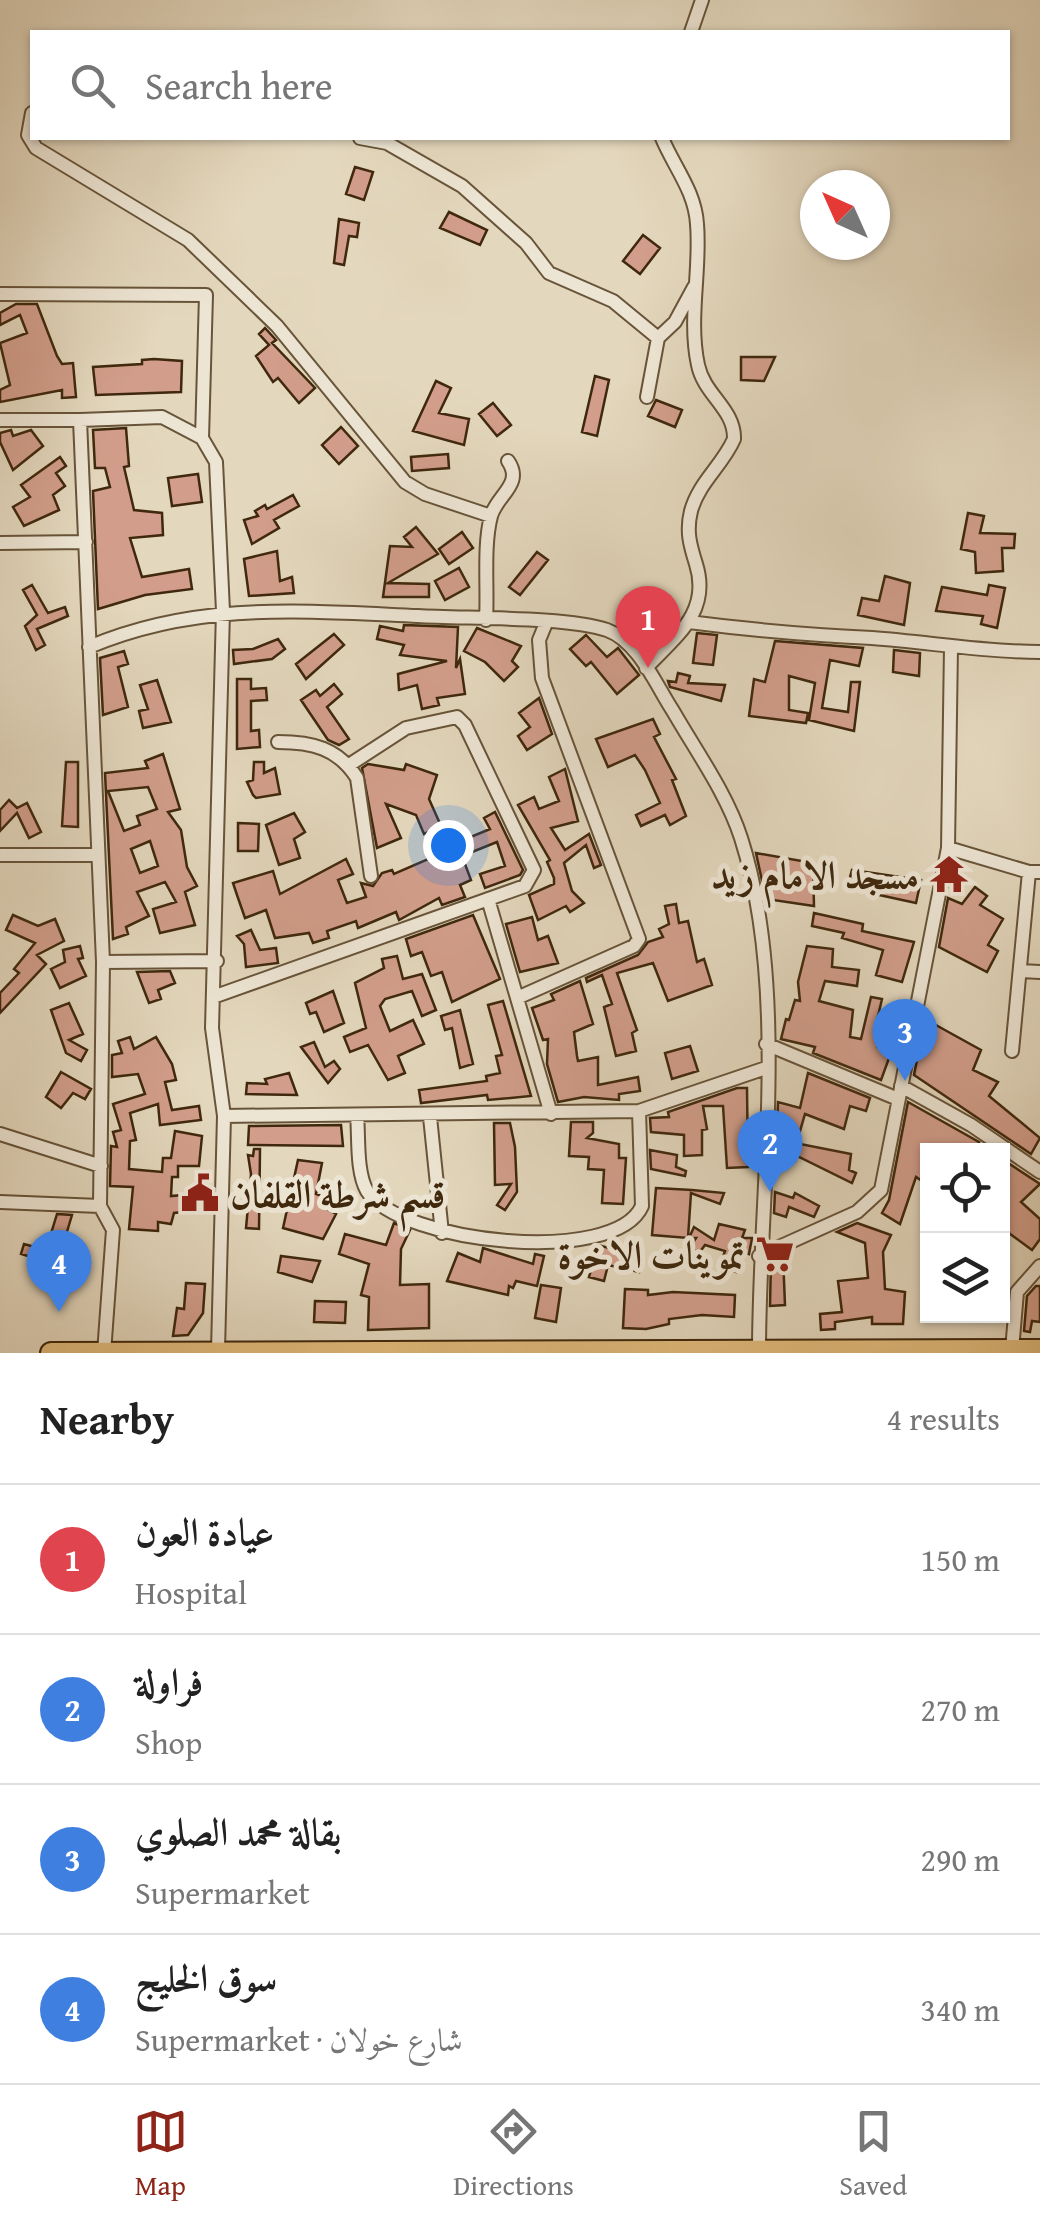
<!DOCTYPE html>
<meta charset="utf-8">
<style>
:root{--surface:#fff;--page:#f6f6f6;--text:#222;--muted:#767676;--line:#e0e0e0;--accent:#8f2418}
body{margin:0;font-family:"Gentium Book Plus",Amiri,serif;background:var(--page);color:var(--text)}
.controls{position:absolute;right:30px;bottom:30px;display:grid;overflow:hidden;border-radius:0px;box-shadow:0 2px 8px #0004}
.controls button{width:90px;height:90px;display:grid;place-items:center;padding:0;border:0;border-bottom:2px solid var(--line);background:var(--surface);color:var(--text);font:50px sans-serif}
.compass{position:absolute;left:800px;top:170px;width:90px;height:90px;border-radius:50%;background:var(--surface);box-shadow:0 2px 8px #0004;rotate:315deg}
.you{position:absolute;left:448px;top:845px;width:35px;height:35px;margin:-25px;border:8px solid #fff;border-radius:50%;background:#1a73e8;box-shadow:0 0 0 15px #1a73e833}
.badge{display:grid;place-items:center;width:65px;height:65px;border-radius:50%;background:var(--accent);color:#fff;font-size:32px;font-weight:700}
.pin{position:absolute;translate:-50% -82px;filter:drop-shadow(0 2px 5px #0008)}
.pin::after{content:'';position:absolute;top:52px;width:35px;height:30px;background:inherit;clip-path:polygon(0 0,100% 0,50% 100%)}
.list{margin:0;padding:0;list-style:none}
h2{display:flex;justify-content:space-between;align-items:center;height:130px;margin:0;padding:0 40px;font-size:42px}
h2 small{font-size:32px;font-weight:400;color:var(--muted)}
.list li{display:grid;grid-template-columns:65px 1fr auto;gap:30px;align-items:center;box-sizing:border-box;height:150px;padding:0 40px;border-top:2px solid var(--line)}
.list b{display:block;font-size:38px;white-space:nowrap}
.list p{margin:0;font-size:32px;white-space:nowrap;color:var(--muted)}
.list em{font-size:32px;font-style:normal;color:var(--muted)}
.icon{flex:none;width:55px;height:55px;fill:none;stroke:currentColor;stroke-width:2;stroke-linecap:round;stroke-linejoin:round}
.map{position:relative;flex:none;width:1040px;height:1353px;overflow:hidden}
.search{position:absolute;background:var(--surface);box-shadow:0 2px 8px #0004;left:30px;right:30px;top:30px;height:110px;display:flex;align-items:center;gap:25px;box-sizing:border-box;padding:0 35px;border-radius:0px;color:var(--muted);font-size:38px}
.sheet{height:730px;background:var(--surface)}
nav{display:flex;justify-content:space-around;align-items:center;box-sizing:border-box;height:140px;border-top:2px solid var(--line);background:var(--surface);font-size:28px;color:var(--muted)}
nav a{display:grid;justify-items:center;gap:5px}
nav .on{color:var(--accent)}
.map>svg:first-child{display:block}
.building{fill:#d29e8b;stroke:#3f280d;stroke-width:2.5;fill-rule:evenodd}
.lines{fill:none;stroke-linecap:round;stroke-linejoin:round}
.street-casing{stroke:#685439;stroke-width:16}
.primary-casing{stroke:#3f280d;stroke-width:24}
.street{stroke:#ede5d4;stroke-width:12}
.primary{stroke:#e2bc7e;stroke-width:20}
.labels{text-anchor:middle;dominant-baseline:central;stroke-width:10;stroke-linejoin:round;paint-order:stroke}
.poi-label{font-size:38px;font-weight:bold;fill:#3f280d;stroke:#ede5d4;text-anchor:end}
</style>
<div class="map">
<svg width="1040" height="1353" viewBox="0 0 1040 1353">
<rect width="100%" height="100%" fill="#e3d7bd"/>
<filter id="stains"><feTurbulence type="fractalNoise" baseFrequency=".002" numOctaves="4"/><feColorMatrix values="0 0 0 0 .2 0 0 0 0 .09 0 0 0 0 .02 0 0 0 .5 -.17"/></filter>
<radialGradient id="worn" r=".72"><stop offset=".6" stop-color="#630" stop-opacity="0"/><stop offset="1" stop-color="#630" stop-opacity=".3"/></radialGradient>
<!-- building -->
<path class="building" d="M355 167 373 172 364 200 346 194Z
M449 212 487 230 480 245 440 228Z
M339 219 359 223 357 237 349 236 344 265 334 263Z
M643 235 660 248 640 274 623 261Z
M16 304H37L57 356 62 364 73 363 76 397 62 398V390L0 402V390L10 385 0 343 27 333 20 315 0 325V313Z
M265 328 276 340 272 343 315 388 299 403 278 378 273 382 256 356 269 345 259 334Z
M741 357H775L764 381 741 380Z
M154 359 182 361 181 392 96 395 93 367 142 364V360Z
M595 376 609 380 597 436 582 432Z
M436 381 451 388 439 413 469 419 464 445 413 431Z
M656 400 682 410 675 427 648 416Z
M493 403 511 425 497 436 479 414Z
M341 427 358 446 339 464 322 445Z
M126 428 129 466 124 467 134 510 162 513 163 535 130 538 142 577 189 569 192 589 145 595 98 609 93 491 110 487 105 468H95L93 430Z
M11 430 13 436 31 430 43 446 13 470 0 442V433Z
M448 454 449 468 412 471 411 457Z
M60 457 66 466 56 473 65 486 53 495 59 510 24 526 13 507 30 497 21 485Z
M198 474 202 502 172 506 168 478Z
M293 495 299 506 274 520 279 528 252 544 244 520 258 516 255 511 265 505 267 509Z
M968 513 984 516 980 533 1015 534 1014 548H1002L1003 571 976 573 975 552 961 549Z
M416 527 438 554 388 583 429 584V597H383L390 546 412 547 404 537Z
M462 532 473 548 449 564 439 549Z
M277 551 280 581 292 577 294 593 249 596 244 559Z
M537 552 548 560 520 595 509 587Z
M459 568 469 587 445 600 435 581Z
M885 576 910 583 904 625 858 615 862 598 879 601Z
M32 585 48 613 65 607 68 616 37 629 45 645 36 650 25 626 37 615 23 590Z
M989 585 1005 588 997 628 981 624 983 616 936 611 942 587 987 595Z
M404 625 458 627 456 668 460 659 465 694 437 698 439 705 422 709 417 685 399 690 398 674 447 661 400 655 404 645 377 639 380 626 403 631Z
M477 628 521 646 512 661 518 667 504 681 485 662 464 651Z
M697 633 717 635 713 665 693 663Z
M334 634 344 645 306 679 296 664Z
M586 635 607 657 618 648 639 675 617 694 591 662 586 666 570 649Z
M278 639 285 649 272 659 234 664 233 650 253 649Z
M775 641 863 648 859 666 830 660 822 708 848 712 851 682H860L854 731 809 720 815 683 789 676V710L808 713 806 723 749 716 754 679 765 682Z
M894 650 920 653 919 676 893 672Z
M124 651 128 664 118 667 128 707 103 715 100 658Z
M678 673 690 676 688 683 725 685 721 701 670 687 668 681 676 682Z
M237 679H251V689L266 688 267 700 251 701V731L259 730 260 747 237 749Z
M157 680 171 722 143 728 139 711 148 709 140 685Z
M334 684 342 694 327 707 349 739 339 745 328 740 301 700 316 690 320 696Z
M539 698 552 734 527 750 518 736 530 727 519 713Z
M653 719 660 734 654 737 676 779 672 780 686 816 670 825 665 815 641 826 636 815 660 803 645 770 635 755 608 767 596 739Z
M163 754 180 809 168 812 181 830 187 867 197 886 185 892 195 925 160 933 153 909 176 902 165 882 137 892 149 916 126 927 128 934 113 939 105 773 148 768 145 761ZM148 787 157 809 137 816 140 825 124 831 108 791ZM150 841 158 866 140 873 131 849Z
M66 762H78V827L62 826Z
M254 762H264V773L275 768 280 794 256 798 253 795 247 782 253 780Z
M368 764 404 770 406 764 437 775 429 799 441 826 424 834 416 815 386 804 401 838 377 848 362 768Z
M565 769 578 821 551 828 565 850 589 834 601 865 594 868 586 845 564 863 572 891 584 903 570 912 566 906 538 920 529 895 554 884V878L547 862 550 860 518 805 534 797 539 809 559 801 549 777Z
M9 800 17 808 27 803 41 832 29 838 17 813 0 831V810Z
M495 812 523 870 520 875 485 888 480 874 505 866 497 842 462 856 471 880 460 885 465 897 442 905 439 898 399 920 396 912 358 928 356 921 327 931 329 938 313 943 309 933 275 938 266 910 245 918 237 895 233 883 273 871 280 894 346 859 353 874 338 880 347 903 366 897 361 883 373 886 382 873 392 870 394 874 470 841 468 838 490 829 484 818Z
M294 813 305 832 294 839 300 858 279 865 266 825Z
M238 823 259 824 258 851H238Z
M756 853 813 863 814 906 766 899Z
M852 870 921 880 916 903 847 888Z
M975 887 987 896 980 905 1003 919 988 945 998 951 987 972 939 947 948 898 962 904Z
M676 904 679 923 688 921 697 962 704 959 712 985 668 1001 653 963 617 973 637 1030 632 1033 636 1051 616 1056 604 1007 612 1004 602 975 587 982 586 978 638 955 648 942 663 937 659 929 669 924 665 906Z
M814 913 863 924 862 931 914 942 902 982 876 975 883 950 842 938 844 933 812 926Z
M13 915 38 926 55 919 64 941 37 955 46 964 0 1013V993L19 973 14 969 35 943 6 930Z
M473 915 500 979 452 1002 442 972 431 976 422 952 411 956 406 939Z
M532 917 538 940 548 936 558 963 520 972 506 924Z
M251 930 260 950 276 948 278 963 246 967 244 944 237 936Z
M80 946 83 958 78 959 86 976 60 988 51 969 65 962 63 950Z
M807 946 833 949 832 967 859 970 857 986 825 981 819 1001 853 1010 850 1037 861 1039 871 997 882 999 878 1016 886 1018 878 1047 892 1050 881 1080 813 1053 815 1047 781 1039 786 1019 789 1020 795 1000 800 1001 798 982Z
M397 956 403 979 422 974 436 1010 422 1016 412 991 385 999 380 1006 390 1031 413 1020 424 1044 398 1056 405 1073 388 1080 368 1045 350 1052 344 1037 366 1028 355 983 384 968 382 959Z
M170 971 175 983 158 990 161 999 149 1003 137 972Z
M580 981 593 1024 574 1032 577 1056 578 1061 598 1057V1085L638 1077 640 1091 619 1094V1100L584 1097 558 1102 547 1064 548 1039 543 1040 532 1008 554 1000 551 994Z
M333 991 344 1023 324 1032 316 1012 310 1014 306 1003Z
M503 1001 531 1096 488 1100 487 1095 421 1103 419 1090 487 1081 486 1076 500 1073 496 1056 502 1055 488 1005Z
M69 1003 83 1034 69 1040 87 1050 81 1061 66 1053 51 1010Z
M460 1010 473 1064 460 1068 452 1028 445 1030 441 1016Z
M925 1019 981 1050 973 1070 998 1082 989 1096 1040 1138 1031 1154 914 1075Z
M130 1037 134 1049 156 1037 172 1064 176 1080 165 1082 172 1110 199 1106 201 1120 160 1125 158 1104 130 1113 136 1140 130 1141 129 1169 162 1172 163 1158H171L175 1131 202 1136 199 1166H178V1177H172L171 1196 193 1194 195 1211 174 1213 171 1224 158 1222V1231L129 1229 133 1187 110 1186 111 1146 117 1147 113 1132 121 1130 113 1104 145 1094 138 1074 112 1077V1055L122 1053 118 1041Z
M314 1042 325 1067 334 1061 340 1069 328 1083 301 1047Z
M690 1046 698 1071 672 1079 665 1053Z
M61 1072 91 1089 85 1099 73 1093 61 1108 46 1097Z
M289 1073 297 1095 246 1094 247 1083 267 1084 265 1079Z
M808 1073 870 1098 866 1111 850 1106 844 1129 805 1114 798 1138 800 1144 851 1154 849 1170 856 1173 852 1183 797 1156 795 1161 776 1156 778 1102 800 1108Z
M737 1088H747L748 1167 727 1168 723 1106H703L707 1129 702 1130V1155L684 1156V1135L651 1132 650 1118 669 1117 668 1112Z
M908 1102 979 1142 972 1150H928V1185L916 1177 900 1224 882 1213 889 1200Z
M571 1122H593V1133L587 1138 619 1144V1158H626L623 1204 602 1203 604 1170 588 1169 589 1157 569 1156Z
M494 1123H510L515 1147 517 1192 505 1210 497 1205 511 1184 495 1185Z
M341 1125 343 1146 248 1145 249 1126Z
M254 1149H260L259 1229 246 1228 251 1174 248 1155 253 1156Z
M650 1150 677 1155 676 1167 686 1171 685 1176 651 1169Z
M1002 1159 1040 1184 1021 1202 1040 1219V1239L1032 1250 1002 1228Z
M298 1160 322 1163 316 1194 322 1196 319 1205 336 1214 323 1239 283 1228Z
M656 1188 692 1190 724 1193 720 1204 691 1193 688 1238 652 1235Z
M775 1192 793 1198 795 1193 819 1206 814 1217 789 1207 786 1217 774 1213Z
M57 1214 72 1215 57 1265 21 1254 24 1244 46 1250Z
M394 1223 410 1230 401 1249 400 1285 429 1284V1328L368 1330 369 1297 361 1295 369 1264 339 1254 345 1234 386 1245Z
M857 1223 891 1235 883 1252 885 1289 905 1292 903 1324H872V1317L835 1322V1329L821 1330 820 1314 842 1312 838 1281 868 1278 865 1243 837 1232Z
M719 1224 745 1230 742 1238H752L749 1254 737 1250 736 1272 720 1266 725 1251 705 1245 699 1253 690 1247 696 1238H689L694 1227 714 1240Z
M628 1242 642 1243 639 1272 608 1265 604 1281 589 1277 598 1245 627 1253Z
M483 1248 533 1264 535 1254 544 1256 537 1286 516 1281 513 1288 509 1286 508 1295 447 1281 458 1253 480 1262Z
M281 1256 320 1261 312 1282 278 1272Z
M783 1256 785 1305 770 1306 771 1261Z
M186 1283 205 1284 203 1313 188 1335 173 1336 177 1308 184 1309Z
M541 1285 561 1288 556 1322 535 1318Z
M1036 1286H1040V1322L1032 1321 1030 1332 1024 1331 1027 1296Z
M625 1289 648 1290V1295L673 1292 735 1295 734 1317 702 1315 669 1319V1324L646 1329 623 1328Z
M315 1301 346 1302 345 1323 314 1322Z"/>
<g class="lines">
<!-- street casing -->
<g class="street-casing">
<path id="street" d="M691 32 702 0
M32 113 28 135 36 148 188 240 277 326 405 482 425 494 491 516
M360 138 387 143 462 186 526 243 549 273 613 301 658 338
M0 294 206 295 202 438
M647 397 658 338 675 322 694 287
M0 420H80L103 962 100 1206 113 1230 104 1353
M80 420 162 417 202 438 216 462 223 611 212 1028 224 1116 218 1350
M0 543 86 542
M486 620C488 588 483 547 491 516 497 495 524 484 508 461
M689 622C750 630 811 635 872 638 928 642 983 652 1040 652
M89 647C197 601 304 611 418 616 465 619 566 616 607 630 638 641 656 685 673 711 696 751 727 794 741 838 790 990 759 1191 759 1351
M951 647 948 848 1029 872
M646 668C676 636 711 612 696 564 690 545 686 531 691 511 699 482 722 466 734 439 735 409 704 395 698 365 688 319 701 270 697 224 695 191 674 167 662 138
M278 742C312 742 338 748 357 778L371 876
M0 855H96
M488 899 551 1114
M103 962 217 961
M1021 971 1040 972
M213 997 525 886 534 870 465 725 457 717 406 728 349 765
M517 998 634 946 639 939 542 678 539 640 546 623
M766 1044 898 1099
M1012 1051 1029 872H1040
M901 1086 971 1125 1040 1172
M357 1115C359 1136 356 1172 367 1191 400 1243 615 1267 642 1206L639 1111
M224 1116 639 1111 766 1068
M430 1117 442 1233
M0 1134 101 1166
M0 1202 100 1206
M759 1256 857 1212 881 1190 948 848
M1012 1350 1017 1292 1040 1266"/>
</g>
<!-- primary casing -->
<g class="primary-casing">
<path id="primary" d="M51 1353 1040 1350"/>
</g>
<!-- street -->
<use href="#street" class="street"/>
<!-- primary -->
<use href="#primary" class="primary"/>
</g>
<!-- icons -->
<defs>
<g id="temple-bare" transform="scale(3)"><path d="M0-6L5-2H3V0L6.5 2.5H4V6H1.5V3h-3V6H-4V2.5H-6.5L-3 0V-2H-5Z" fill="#8f2418" stroke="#ede5d4" stroke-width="2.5" paint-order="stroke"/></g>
<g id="civic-bare" transform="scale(3)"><path d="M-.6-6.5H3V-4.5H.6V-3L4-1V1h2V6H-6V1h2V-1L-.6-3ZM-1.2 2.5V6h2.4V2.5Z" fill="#8f2418" stroke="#ede5d4" stroke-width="2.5" paint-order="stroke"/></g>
<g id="supermarket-bare" transform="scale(3)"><path d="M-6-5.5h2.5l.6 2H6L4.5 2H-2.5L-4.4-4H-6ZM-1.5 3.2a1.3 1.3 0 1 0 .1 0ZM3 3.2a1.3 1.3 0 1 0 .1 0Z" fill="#8f2418" stroke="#ede5d4" stroke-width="2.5" paint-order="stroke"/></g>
</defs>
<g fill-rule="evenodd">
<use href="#temple-bare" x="949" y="874"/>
<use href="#civic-bare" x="200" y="1193"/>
<use href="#supermarket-bare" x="775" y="1254"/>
</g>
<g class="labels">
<!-- poi labels -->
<g class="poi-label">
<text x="919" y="874">مسجد الامام زيد</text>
<text x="230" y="1193" text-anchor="start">قسم شرطة القلفان</text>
<text x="745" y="1254">تموينات الاخوة</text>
</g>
</g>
<rect width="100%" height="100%" filter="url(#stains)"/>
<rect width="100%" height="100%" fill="url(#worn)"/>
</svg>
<div class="controls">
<button><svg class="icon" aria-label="locate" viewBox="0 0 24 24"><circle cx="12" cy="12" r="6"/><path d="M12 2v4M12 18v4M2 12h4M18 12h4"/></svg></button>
<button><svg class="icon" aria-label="layers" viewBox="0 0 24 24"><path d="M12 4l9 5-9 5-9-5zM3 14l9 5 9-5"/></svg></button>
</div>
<svg class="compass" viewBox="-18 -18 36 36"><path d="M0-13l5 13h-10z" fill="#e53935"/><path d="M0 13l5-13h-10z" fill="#767676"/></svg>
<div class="you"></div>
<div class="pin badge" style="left:648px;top:668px;background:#e0444e">1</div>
<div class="pin badge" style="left:770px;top:1192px;background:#3f7fe0">2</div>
<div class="pin badge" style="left:905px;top:1081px;background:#3f7fe0">3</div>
<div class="pin badge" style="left:59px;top:1312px;background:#3f7fe0">4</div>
<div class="search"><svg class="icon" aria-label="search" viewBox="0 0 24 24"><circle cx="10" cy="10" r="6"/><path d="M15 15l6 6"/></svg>Search here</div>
</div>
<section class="sheet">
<h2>Nearby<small>4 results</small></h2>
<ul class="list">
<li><span class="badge" style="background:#e0444e">1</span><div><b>عيادة العون</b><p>Hospital</p></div><em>150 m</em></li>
<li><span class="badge" style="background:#3f7fe0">2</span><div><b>فراولة</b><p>Shop</p></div><em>270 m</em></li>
<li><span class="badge" style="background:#3f7fe0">3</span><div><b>بقالة محمد الصلوي</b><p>Supermarket</p></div><em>290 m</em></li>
<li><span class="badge" style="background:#3f7fe0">4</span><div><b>سوق الخليج</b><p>Supermarket · شارع خولان</p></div><em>340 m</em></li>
</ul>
</section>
<nav>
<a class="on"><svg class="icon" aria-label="map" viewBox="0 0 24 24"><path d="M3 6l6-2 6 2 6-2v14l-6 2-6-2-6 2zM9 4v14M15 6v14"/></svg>Map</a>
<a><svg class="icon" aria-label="directions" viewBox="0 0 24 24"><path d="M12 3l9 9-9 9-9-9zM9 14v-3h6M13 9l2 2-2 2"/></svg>Directions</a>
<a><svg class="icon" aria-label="saved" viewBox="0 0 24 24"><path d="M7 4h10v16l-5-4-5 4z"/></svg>Saved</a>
</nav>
